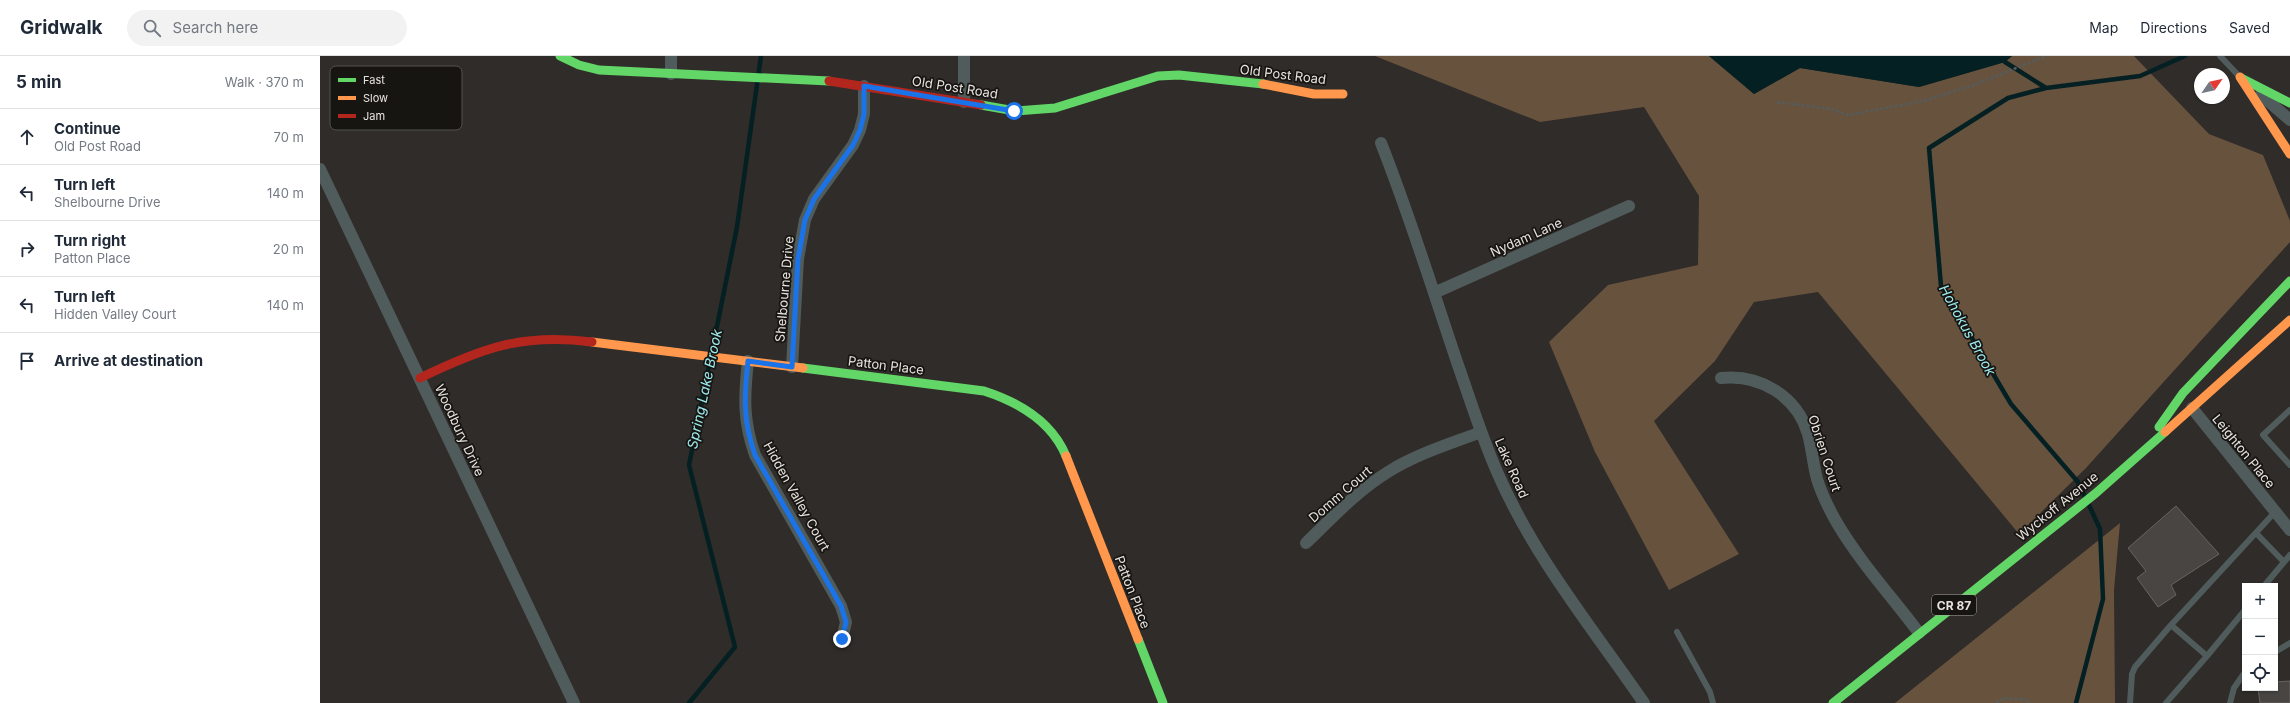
<!DOCTYPE html>
<meta charset="utf-8">
<style>
:root{--surface:#fff;--page:#f2f2f3;--text:#1f2937;--muted:#747a83;--line:#e0e1e3}
body{margin:0;font-family:Inter,sans-serif;background:var(--page);color:var(--text)}
.controls{position:absolute;right:12px;bottom:12px;display:grid;overflow:hidden;border-radius:0px;box-shadow:0 1px 3px #0004}
.controls button{width:36px;height:36px;display:grid;place-items:center;padding:0;border:0;border-bottom:1px solid var(--line);background:var(--surface);color:var(--text);font:20px sans-serif}
.compass{position:absolute;left:1874px;top:12px;width:36px;height:36px;border-radius:50%;background:var(--surface);box-shadow:0 1px 3px #0004;rotate:56deg}
.stop{position:absolute;width:12px;height:12px;margin:-9px;border:3px solid #1a73e8;border-radius:50%;background:#fff}
.stop.end{background:#1a73e8;border-color:#fff;box-shadow:0 1px 4px #0008}
.list{margin:0;padding:0;list-style:none}
h2{display:flex;justify-content:space-between;align-items:center;height:52px;margin:0;padding:0 16px;font-size:17px}
h2 small{font-size:13px;font-weight:400;color:var(--muted)}
.list li{display:grid;grid-template-columns:26px 1fr auto;gap:12px;align-items:center;box-sizing:border-box;height:56px;padding:0 16px;border-top:1px solid var(--line)}
.list b{display:block;font-size:15px;white-space:nowrap}
.list p{margin:0;font-size:13px;white-space:nowrap;color:var(--muted)}
.list em{font-size:13px;font-style:normal;color:var(--muted)}
.icon{flex:none;width:22px;height:22px;fill:none;stroke:currentColor;stroke-width:2;stroke-linecap:round;stroke-linejoin:round}
.map{position:relative;flex:none;width:1970px;height:647px;overflow:hidden}
header{display:flex;align-items:center;gap:24px;box-sizing:border-box;height:56px;padding:0 20px;background:var(--surface);border-bottom:1px solid var(--line)}
header strong{font-size:19px}
nav{display:flex;gap:22px;margin-inline-start:auto;font-size:14px}
.search{width:280px;height:36px;background:var(--page);display:flex;align-items:center;gap:10px;box-sizing:border-box;padding:0 14px;border-radius:22px;color:var(--muted);font-size:15px}
main{display:flex}
aside{flex:1;background:var(--surface)}
.map>svg:first-child{display:block}
.forest{fill:#67523e}
.water{fill:#042022}
.lines{fill:none;stroke-linecap:round;stroke-linejoin:round}
.stream{stroke:#042022;stroke-width:4.5}
.building{fill:#484543;stroke:#676462}
.path{stroke:#555c5c;stroke-width:2.5;stroke-dasharray:3 2;stroke-linecap:butt}
.lane{stroke:#505c5c;stroke-width:6}
.street{stroke:#505c5c;stroke-width:12}
.fast{stroke:#63d668;stroke-width:9}
.slow{stroke:#ff974d;stroke-width:9}
.jam{stroke:#b3261e;stroke-width:9}
.route{stroke:#1a73e8;stroke-width:5}
.labels{text-anchor:middle;dominant-baseline:central;stroke-width:3.5;stroke-linejoin:round;paint-order:stroke}
.shield{fill:#171512;stroke:#a9a5a2;stroke-width:1}
.shield-label{font-size:12px;font-weight:bold;fill:#e7e3df}
.street-label{font-size:13px;fill:#e7e3df;stroke:#171512}
.water-label{font-size:14px;font-style:italic;fill:#9debef;stroke:#171512}
.key{fill:#171512;stroke:#555350;stroke-width:1}
.key-label{font-size:11px;fill:#e7e3df}
</style>
<header>
<strong>Gridwalk</strong>
<div class="search"><svg class="icon" aria-label="search" viewBox="0 0 24 24"><circle cx="10" cy="10" r="6"/><path d="M15 15l6 6"/></svg>Search here</div>
<nav><a>Map</a><a>Directions</a><a>Saved</a></nav>
</header>
<main>
<aside>
<h2>5 min<small>Walk · 370 m</small></h2>
<ul class="list">
<li><svg class="icon" aria-label="ahead" viewBox="0 0 24 24"><path d="M12 20V5M6 11l6-6 6 6"/></svg><div><b>Continue</b><p>Old Post Road</p></div><em>70 m</em></li>
<li><svg class="icon" aria-label="left" viewBox="0 0 24 24"><path d="M17 20v-9H6M10 6l-5 5 5 5"/></svg><div><b>Turn left</b><p>Shelbourne Drive</p></div><em>140 m</em></li>
<li><svg class="icon" aria-label="right" viewBox="0 0 24 24"><path d="M7 20v-9h11M14 6l5 5-5 5"/></svg><div><b>Turn right</b><p>Patton Place</p></div><em>20 m</em></li>
<li><svg class="icon" aria-label="left" viewBox="0 0 24 24"><path d="M17 20v-9H6M10 6l-5 5 5 5"/></svg><div><b>Turn left</b><p>Hidden Valley Court</p></div><em>140 m</em></li>
<li><svg class="icon" aria-label="arrive" viewBox="0 0 24 24"><path d="M6 21V4h12l-3 4 3 4H6"/></svg><div><b>Arrive at destination</b></div></li>
</ul>
</aside>
<div class="map">
<svg width="1970" height="647" viewBox="0 0 1970 647">
<rect width="100%" height="100%" fill="#2f2c29"/>
<!-- forest -->
<path class="forest" d="M1055 0H1389L1434 38 1480 12 1599 31 1685 6 1692 0H1814L1889 78 1943 99 1970 165V186L1766 412 1699 478 1498 236 1434 246 1395 305 1334 365 1419 498 1349 534 1275 396 1229 286 1288 229 1378 209 1379 140 1324 51 1220 66Z
M1800 467 1794 534 1795 647H1575Z"/>
<!-- water -->
<path class="water" d="M1389 0H1692L1685 6 1599 31 1480 12 1434 38Z"/>
<g class="lines">
<!-- stream -->
<path class="stream" d="M1680 0 1685 6 1726 32
M1765 441 1758 426 1691 348 1621 230 1609 92 1688 42 1726 32 1820 20 1865 0
M369 647 415 591 369 409 417 171 441 0
M1756 647 1783 543 1780 473 1769 449"/>
</g>
<!-- building -->
<path class="building" d="M1856 450 1899 498 1851 529 1856 539 1838 551 1817 522 1826 515 1808 492Z
M1970 625V647H1940L1938 632H1955V626Z"/>
<g class="lines">
<!-- path -->
<path class="path" d="M1457 46 1510 53 1528 59 1603 45 1654 29 1726 0
M1676 647 1684 642 1708 644 1709 647"/>
<!-- lane -->
<path class="lane" d="M1900 0 1918 19
M1970 354 1943 379 1970 409
M1936 477 1964 506
M1944 530 1970 499
M1925 554 1887 600 1851 569 1955 456
M1357 576 1390 636 1393 647
M1955 596 1970 587
M1810 647 1812 618 1815 611 1851 569
M1846 647 1887 600
M1910 647 1914 632 1925 616"/>
<!-- street -->
<path class="street" d="M644 0V46
M351 18V0
M1941 39 1970 64
M1061 87C1090 160 1113 235 1138 309 1151 346 1162 382 1178 418 1214 501 1273 573 1324 647
M0 113 254 647
M1114 237 1309 150
M428 305C424 341 423 365 435 399L521 550 526 566 522 583
M472 311 478 203 485 164 494 143 533 89 540 74 544 58V30
M1401 322C1440 318 1477 340 1488 378 1492 393 1493 408 1497 423 1502 439 1509 453 1517 467 1540 506 1572 541 1599 577
M1872 352 1970 474
M986 487C1012 462 1037 435 1068 416 1096 398 1130 388 1161 376"/>
<!-- fast -->
<path class="fast" d="M240 0 259 9 279 14 509 25
M1921 22 1970 47
M661 49 695 55 735 52 838 20 859 19 943 28
M483 312 664 335C698 346 732 366 746 400
M1839 371 1863 337 1970 225
M818 583 843 647
M1513 647 1776 437 1845 376"/>
<!-- slow -->
<path class="slow" d="M1920 21 1970 98
M943 28 994 38H1023
M272 286 483 312
M1845 376 1970 264
M746 400 818 583"/>
<!-- jam -->
<path class="jam" d="M509 25 661 49
M100 322C162 292 202 277 272 286"/>
</g>
<g class="lines">
<!-- route -->
<path class="route" d="M522 583 526 566 521 550 435 399C423 365 424 341 428 305L472 311 478 203 485 164 494 143 533 89 540 74 544 58V30L694 55"/>
</g>
<g class="labels">
<!-- shield labels -->
<rect class="shield" x="1612" y="539" width="44" height="20" rx="3"/>
<g class="shield-label">
<text x="1634" y="549">CR 87</text>
</g>
<!-- street labels -->
<g class="street-label">
<text transform="translate(963 18) rotate(7)">Old Post Road</text>
<text transform="translate(635 31) rotate(9)">Old Post Road</text>
<text transform="translate(1206 181) rotate(-24)">Nydam Lane</text>
<text transform="translate(464 233) rotate(-85)">Shelbourne Drive</text>
<text transform="translate(566 309) rotate(7)">Patton Place</text>
<text transform="translate(140 374) rotate(65)">Woodbury Drive</text>
<text transform="translate(1924 395) rotate(51)">Leighton Place</text>
<text transform="translate(1505 397) rotate(72)">Obrien Court</text>
<text transform="translate(1192 412) rotate(66)">Lake Road</text>
<text transform="translate(1020 438) rotate(-41)">Domm Court</text>
<text transform="translate(477 440) rotate(61)">Hidden Valley Court</text>
<text transform="translate(1737 450) rotate(-39)">Wyckoff Avenue</text>
<text transform="translate(813 536) rotate(69)">Patton Place</text>
</g>
<!-- water labels -->
<g class="water-label">
<text transform="translate(1648 274) rotate(61)">Hohokus Brook</text>
<text transform="translate(384 333) rotate(-78)">Spring Lake Brook</text>
</g>
</g>
<!-- legend -->
<rect x="10" y="10" width="132" height="64" rx="6" class="key"/>
<rect x="18" y="22" width="18" height="4" fill="#63d668"/>
<rect x="18" y="40" width="18" height="4" fill="#ff974d"/>
<rect x="18" y="58" width="18" height="4" fill="#b3261e"/>
<g class="key-label">
<text x="43" y="28">Fast</text>
<text x="43" y="46">Slow</text>
<text x="43" y="64">Jam</text>
</g>
</svg>
<div class="controls">
<button>+</button>
<button>−</button>
<button><svg class="icon" aria-label="locate" viewBox="0 0 24 24"><circle cx="12" cy="12" r="6"/><path d="M12 2v4M12 18v4M2 12h4M18 12h4"/></svg></button>
</div>
<svg class="compass" viewBox="-18 -18 36 36"><path d="M0-13l5 13h-10z" fill="#e53935"/><path d="M0 13l5-13h-10z" fill="#747a83"/></svg>
<div class="stop" style="left:694px;top:55px"></div>
<div class="stop end" style="left:522px;top:583px"></div>
</div>
</main>
